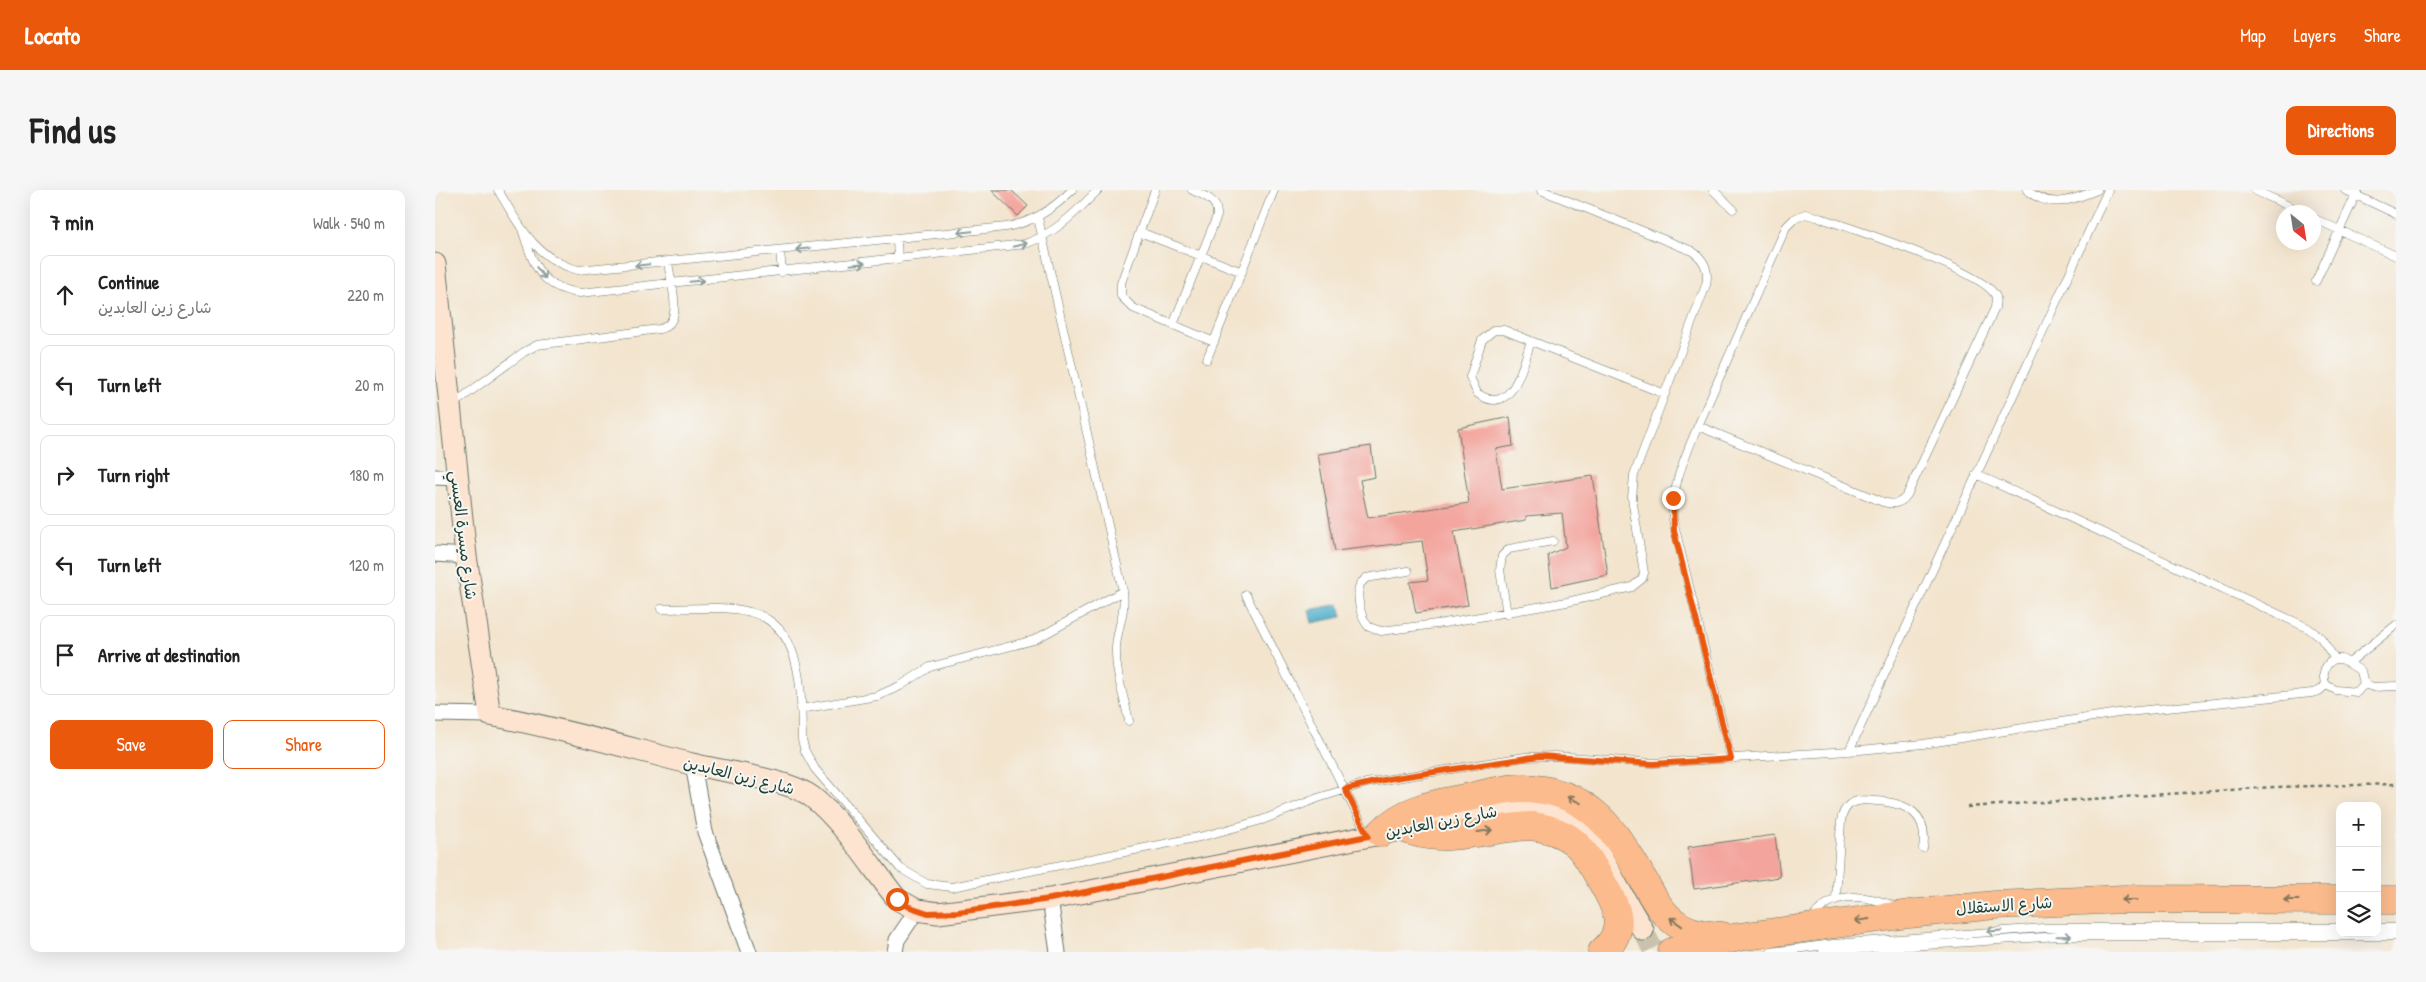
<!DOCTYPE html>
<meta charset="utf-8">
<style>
:root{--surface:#fff;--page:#f6f6f6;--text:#222;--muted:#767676;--line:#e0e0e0;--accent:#ea580c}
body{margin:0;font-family:"Patrick Hand","Playpen Sans Arabic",sans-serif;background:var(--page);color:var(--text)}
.controls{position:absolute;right:15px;bottom:15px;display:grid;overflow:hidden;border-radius:10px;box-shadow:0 5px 20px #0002}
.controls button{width:45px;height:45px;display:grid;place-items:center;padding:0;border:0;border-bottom:1px solid var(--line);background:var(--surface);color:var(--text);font:25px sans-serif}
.compass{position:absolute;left:1841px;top:15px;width:45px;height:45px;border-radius:50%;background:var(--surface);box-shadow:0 5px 20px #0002;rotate:150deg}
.stop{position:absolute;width:15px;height:15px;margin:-11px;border:4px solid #ea580c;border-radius:50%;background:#fff}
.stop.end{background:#ea580c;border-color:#fff;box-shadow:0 1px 5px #0008}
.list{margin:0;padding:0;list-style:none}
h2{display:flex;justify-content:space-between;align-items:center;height:65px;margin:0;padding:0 20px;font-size:21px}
h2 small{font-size:16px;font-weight:400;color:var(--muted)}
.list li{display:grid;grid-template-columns:32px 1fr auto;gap:15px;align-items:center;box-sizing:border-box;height:80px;margin:0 10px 10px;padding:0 10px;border:1px solid var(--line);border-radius:10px}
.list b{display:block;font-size:19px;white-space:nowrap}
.list p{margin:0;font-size:16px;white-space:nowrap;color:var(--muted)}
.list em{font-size:16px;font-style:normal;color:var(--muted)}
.actions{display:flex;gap:10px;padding:15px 20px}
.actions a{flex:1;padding:11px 0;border:1px solid var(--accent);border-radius:10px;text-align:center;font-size:18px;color:var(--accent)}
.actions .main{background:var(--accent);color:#fff}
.icon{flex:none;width:28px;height:28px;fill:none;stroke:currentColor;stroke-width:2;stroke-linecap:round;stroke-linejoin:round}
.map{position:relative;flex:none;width:1961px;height:762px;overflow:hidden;border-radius:10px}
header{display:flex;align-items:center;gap:30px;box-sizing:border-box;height:70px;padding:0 25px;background:var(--accent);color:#fff}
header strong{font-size:24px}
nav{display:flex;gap:28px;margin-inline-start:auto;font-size:18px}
.intro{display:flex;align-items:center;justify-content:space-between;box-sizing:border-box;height:120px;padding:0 30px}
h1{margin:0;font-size:35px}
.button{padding:12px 22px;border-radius:10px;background:var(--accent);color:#fff;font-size:18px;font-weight:700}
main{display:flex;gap:30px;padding:0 30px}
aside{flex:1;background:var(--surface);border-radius:10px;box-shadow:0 5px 20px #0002}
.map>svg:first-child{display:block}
.water{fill:#48acc7;stroke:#34747e}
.building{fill:#f3a49d}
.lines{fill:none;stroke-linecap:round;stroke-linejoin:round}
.secondary-tunnel{stroke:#c9c3ae;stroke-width:21;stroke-dasharray:21 11;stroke-linecap:butt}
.lane-casing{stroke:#69776a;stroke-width:9}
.street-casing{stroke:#69776a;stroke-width:17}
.secondary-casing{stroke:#69776a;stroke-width:23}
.highway-casing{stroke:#69776a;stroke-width:29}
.path{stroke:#69776a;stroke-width:2.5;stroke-dasharray:4 4;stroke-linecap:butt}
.lane{stroke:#fff;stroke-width:8}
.street{stroke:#fff;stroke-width:15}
.secondary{stroke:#fde4d1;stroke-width:21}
.highway{stroke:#fbbb8c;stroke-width:28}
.oneway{stroke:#8f9e9a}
.oneway2{stroke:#82765c}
.route{stroke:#ea580c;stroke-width:6}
.labels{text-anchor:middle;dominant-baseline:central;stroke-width:4;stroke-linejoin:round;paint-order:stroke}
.street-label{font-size:16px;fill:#1f3d34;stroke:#f6f6f2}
</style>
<header>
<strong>Locato</strong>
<nav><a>Map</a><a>Layers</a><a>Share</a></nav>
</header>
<div class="intro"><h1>Find us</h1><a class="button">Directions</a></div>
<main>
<aside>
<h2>7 min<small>Walk · 540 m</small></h2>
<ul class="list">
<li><svg class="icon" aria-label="ahead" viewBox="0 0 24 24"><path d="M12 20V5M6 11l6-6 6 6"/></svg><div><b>Continue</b><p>شارع زين العابدين</p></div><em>220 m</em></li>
<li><svg class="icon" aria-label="left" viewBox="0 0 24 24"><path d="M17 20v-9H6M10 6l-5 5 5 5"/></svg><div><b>Turn left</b></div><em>20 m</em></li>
<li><svg class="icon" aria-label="right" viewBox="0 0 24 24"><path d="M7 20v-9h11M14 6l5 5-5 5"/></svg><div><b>Turn right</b></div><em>180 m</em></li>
<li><svg class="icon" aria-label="left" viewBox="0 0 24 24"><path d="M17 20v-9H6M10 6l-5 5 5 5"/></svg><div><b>Turn left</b></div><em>120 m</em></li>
<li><svg class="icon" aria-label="arrive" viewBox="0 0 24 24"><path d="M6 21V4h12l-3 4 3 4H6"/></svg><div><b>Arrive at destination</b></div></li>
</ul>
<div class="actions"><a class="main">Save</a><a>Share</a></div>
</aside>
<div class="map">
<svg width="1961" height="762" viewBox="0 0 1961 762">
<rect width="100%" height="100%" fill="#f6f6f2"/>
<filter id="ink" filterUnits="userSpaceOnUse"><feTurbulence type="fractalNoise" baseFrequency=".02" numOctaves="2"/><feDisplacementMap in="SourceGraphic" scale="10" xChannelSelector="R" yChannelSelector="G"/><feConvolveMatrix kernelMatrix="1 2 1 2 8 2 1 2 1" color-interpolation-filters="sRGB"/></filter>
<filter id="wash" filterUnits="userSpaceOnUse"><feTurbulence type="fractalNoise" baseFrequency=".0096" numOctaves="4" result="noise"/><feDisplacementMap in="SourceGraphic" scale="20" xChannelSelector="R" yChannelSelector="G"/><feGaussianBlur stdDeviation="1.12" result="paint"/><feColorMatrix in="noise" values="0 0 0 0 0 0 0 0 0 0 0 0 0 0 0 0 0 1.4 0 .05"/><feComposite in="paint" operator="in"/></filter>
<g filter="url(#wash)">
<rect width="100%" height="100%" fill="#f3e4cd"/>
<!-- water -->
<path class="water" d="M904 414 907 427 877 433 874 420Z"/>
<g id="blocks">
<!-- building -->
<path class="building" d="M556 0H576L593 16 583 26Z
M1075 227 1078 256 1061 259 1067 299 1158 286 1173 385 1117 397 1113 365 1131 357 1127 323 1091 326V330L1019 342 1033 415 981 423 975 392 993 390 987 351 900 361 883 264 936 256 940 287 925 290 933 328 1034 313 1023 238Z
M1340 645 1345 687 1259 699 1253 657Z"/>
</g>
</g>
<g filter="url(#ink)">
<use href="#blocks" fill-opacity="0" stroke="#69776a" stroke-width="1"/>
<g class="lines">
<!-- secondary-tunnel -->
<path class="secondary-tunnel" d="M1208 740 1219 762"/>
<!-- lane casing -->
<g class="lane-casing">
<path id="lane" d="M63 0C84 35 100 69 143 80L571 37C598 32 617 20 637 0
M720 0 686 93V106L698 118 779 152
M1278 0 1298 19
M1592 0C1615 20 1637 10 1662 0
M1819 0 1867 22
M1910 0 1961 24
M1370 24 1382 27C1412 37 1553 82 1561 107L1560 118 1472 305C1466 314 1458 315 1448 312L1263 236 1351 37 1359 29Z
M603 28 688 401C691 424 682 437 681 458 680 482 689 507 694 531
M1878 28 1961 66
M87 39C98 73 104 98 145 103L590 54C621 43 640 23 663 0
M705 42 807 82
M462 50 463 70
M345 61 347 82
M1881 91 1923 0
M738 135 782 26C783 9 769 6 757 0
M1059 140H1069L1096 151C1088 174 1078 229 1042 203L1035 187 1047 150Z
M1096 151 1230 204
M772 169 839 0
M17 215 89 162 102 155 224 139C251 134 235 91 233 72
M1263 236C1250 267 1236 296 1238 330L1296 569
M1541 284 1873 438 1886 448 1900 469
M973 381 931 388 925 394C921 406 925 428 934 437L946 441 1009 433 1132 412 1197 397 1207 389 1209 383 1197 308 1199 285 1271 95C1274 80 1270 70 1257 61L1106 0
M811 405 933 646
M226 419C253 419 290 415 315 422 370 436 366 505 367 550L370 561 380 579 465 678 492 694 517 697 769 646 827 630 883 608 931 593 1090 567 1120 566 1218 573 1414 561 1488 554 1683 523 1877 503 1884 501 1891 495
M1072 424 1065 380 1067 366 1074 359 1118 351
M1900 469H1907L1926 481 1929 494 1922 502 1901 500 1891 495C1886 485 1890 473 1900 469Z
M1914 473 1961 435
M1929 494 1938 497 1961 496
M365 519 442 506 465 496 495 477 599 450 688 401
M1414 561 1673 0
M1401 708 1406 631C1407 624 1410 618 1415 614 1423 609 1433 610 1442 611 1472 613 1494 624 1488 658
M1376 731C1394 699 1431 704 1461 717
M1942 738H1961
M1336 762 1398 754 1609 738H1905
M1388 762 1623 746H1961"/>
</g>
<!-- street casing -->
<g class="street-casing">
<path id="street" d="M0 287 21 288
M0 364 31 366
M0 524 55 525
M258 574 270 642 314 762
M615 709 623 762
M460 762 462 750 482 720"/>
</g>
<!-- secondary casing -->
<g class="secondary-casing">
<path id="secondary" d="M0 74 31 366 55 525C124 538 190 557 257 574 289 582 353 589 377 607 408 631 437 678 462 709L482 720 503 723 615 709 1087 616C1136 619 1153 644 1176 684 1186 703 1197 722 1208 740"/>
</g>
<!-- highway casing -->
<g class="highway-casing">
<path id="highway" d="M968 638C1010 657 1054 637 1097 636 1113 638 1127 642 1140 653 1150 662 1157 675 1164 687 1179 713 1196 738 1167 762
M946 643C969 618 1003 613 1035 607 1052 603 1070 598 1087 598 1154 599 1180 640 1209 691 1219 709 1228 727 1247 737 1260 744 1273 745 1287 746
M1942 710H1961
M1237 762 1304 747 1474 724 1560 715 1689 709 1905 710"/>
</g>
<!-- path -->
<path class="path" d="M1532 617 1840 597 1961 594"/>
<!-- lane -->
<use href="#lane" class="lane"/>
<!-- street -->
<use href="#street" class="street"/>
<!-- secondary -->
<use href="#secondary" class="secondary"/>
<!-- highway -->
<use href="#highway" class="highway"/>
</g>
<!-- one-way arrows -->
<defs><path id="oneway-shaft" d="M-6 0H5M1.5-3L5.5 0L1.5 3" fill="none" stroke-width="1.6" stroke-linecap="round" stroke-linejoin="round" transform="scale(1.25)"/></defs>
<g class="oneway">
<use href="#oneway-shaft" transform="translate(530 42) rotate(174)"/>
<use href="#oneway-shaft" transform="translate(585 55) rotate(-13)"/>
<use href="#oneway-shaft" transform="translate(368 59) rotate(174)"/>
<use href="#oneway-shaft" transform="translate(423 74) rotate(-6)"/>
<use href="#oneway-shaft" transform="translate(207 75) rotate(174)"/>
<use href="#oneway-shaft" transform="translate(106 83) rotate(51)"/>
<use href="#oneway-shaft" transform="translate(262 91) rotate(-6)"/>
<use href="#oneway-shaft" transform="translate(1559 741) rotate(176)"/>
<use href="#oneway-shaft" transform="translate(1629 746) rotate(-1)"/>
</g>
<g class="oneway2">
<use href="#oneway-shaft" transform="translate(1139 610) rotate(-155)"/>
<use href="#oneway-shaft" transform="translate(1050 641) rotate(-8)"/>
<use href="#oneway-shaft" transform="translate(1694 710) rotate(-180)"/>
<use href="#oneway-shaft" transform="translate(1856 710) rotate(180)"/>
<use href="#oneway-shaft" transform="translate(1427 730) rotate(172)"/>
<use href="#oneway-shaft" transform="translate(1241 732) rotate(-145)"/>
</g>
</g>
<g class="lines" filter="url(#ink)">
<!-- route -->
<path class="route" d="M462 709 472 716 493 723 523 722 615 709 933 646 910 599 953 589 1105 566 1218 574 1296 569 1239 341 1238 308"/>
</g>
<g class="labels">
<!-- street labels -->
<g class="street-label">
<text transform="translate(29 345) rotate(83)">شارع ميسرة العبسي</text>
<text transform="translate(304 585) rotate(14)">شارع زين العابدين</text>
<text transform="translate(1006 631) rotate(-11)">شارع زين العابدين</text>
<text transform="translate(1569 715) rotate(-4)">شارع الاستقلال</text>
</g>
</g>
</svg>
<div class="controls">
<button>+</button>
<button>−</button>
<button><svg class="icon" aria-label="layers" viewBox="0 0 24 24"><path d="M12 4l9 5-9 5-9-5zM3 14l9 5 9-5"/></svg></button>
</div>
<svg class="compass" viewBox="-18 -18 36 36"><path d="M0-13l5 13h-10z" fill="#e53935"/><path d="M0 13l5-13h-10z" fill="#767676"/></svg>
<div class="stop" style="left:462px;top:709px"></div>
<div class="stop end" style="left:1238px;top:308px"></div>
</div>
</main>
